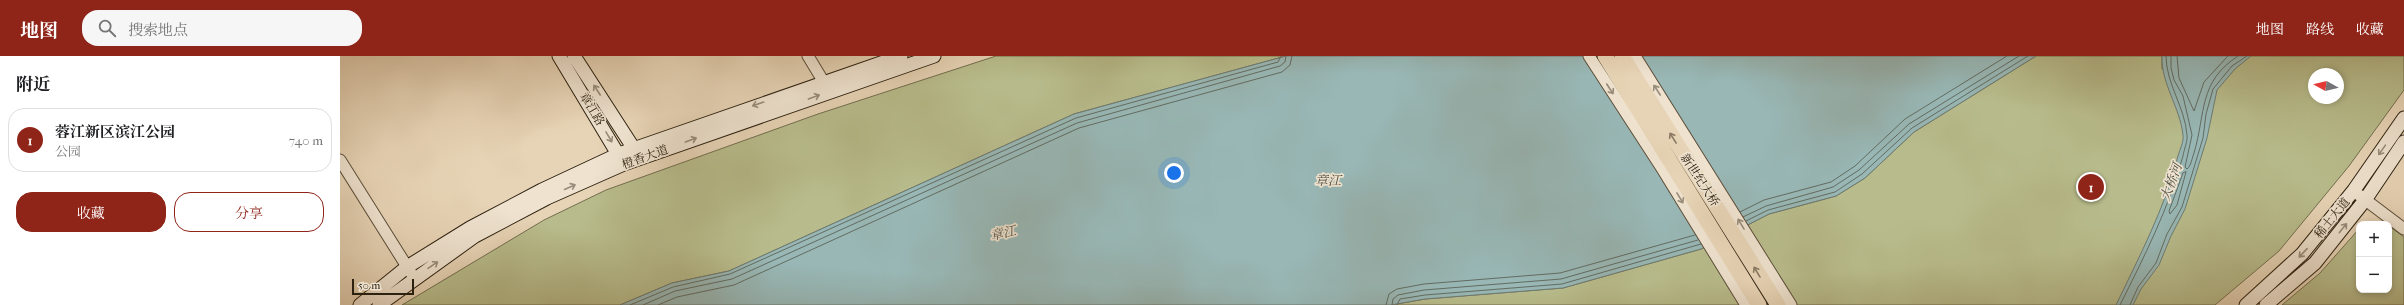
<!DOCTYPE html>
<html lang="zh">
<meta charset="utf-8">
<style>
:root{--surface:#fff;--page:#f6f6f6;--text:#202124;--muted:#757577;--line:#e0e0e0;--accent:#8f2418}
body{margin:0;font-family:"IM FELL French Canon","Noto Serif SC",serif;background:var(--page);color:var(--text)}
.controls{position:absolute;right:12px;bottom:12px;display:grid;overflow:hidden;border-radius:8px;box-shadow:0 2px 6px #0003}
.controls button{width:36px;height:36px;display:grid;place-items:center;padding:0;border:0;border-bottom:1px solid var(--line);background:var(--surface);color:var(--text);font:20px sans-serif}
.compass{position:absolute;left:1968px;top:12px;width:36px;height:36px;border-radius:50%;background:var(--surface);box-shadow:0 2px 6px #0003;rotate:278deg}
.scale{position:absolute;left:12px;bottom:10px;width:62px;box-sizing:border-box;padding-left:4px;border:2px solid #2d2110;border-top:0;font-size:11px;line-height:14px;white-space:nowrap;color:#2d2110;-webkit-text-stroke:3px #efe3d0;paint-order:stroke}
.you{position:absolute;left:834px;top:117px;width:14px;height:14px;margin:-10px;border:3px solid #fff;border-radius:50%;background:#1a73e8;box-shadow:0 0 0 6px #1a73e833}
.badge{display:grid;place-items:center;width:26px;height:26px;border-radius:50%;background:var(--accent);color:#fff;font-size:13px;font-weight:700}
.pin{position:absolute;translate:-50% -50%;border:2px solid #fff;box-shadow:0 1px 4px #0006}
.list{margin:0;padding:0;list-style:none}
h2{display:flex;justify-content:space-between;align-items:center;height:52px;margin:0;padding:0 16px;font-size:17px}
h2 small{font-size:13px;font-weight:400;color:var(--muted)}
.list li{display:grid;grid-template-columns:26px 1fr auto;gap:12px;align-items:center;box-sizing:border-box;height:64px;margin:0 8px 8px;padding:0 8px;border:1px solid var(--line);border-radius:16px}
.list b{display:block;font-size:15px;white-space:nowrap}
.list p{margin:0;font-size:13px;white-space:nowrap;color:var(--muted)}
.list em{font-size:13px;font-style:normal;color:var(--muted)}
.actions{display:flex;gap:8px;padding:12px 16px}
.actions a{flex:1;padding:9px 0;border:1px solid var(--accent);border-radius:16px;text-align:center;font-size:14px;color:var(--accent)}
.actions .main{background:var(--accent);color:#fff}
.icon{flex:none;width:22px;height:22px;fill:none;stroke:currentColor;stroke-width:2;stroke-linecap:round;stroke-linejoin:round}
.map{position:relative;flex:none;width:2064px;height:249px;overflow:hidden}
header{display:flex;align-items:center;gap:24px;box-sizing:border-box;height:56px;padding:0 20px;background:var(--accent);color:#fff}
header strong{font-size:19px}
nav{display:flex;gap:22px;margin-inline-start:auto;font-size:14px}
.search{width:280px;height:36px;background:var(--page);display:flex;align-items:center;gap:10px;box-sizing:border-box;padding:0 14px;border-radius:16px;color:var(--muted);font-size:15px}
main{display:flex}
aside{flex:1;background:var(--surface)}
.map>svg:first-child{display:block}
.green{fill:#b8bc8c;stroke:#726e4e;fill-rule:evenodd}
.water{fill:#98b7b5;stroke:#6d7b73}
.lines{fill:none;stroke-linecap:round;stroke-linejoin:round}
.shore{stroke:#626c62;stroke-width:1}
.tertiary-casing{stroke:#5c4e3a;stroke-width:13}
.secondary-casing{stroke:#2d2110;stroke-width:15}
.trunk-casing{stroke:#2d2110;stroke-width:17}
.tertiary{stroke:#efe3d0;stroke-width:11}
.secondary{stroke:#efe3d0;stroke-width:13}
.trunk{stroke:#e7d4b6;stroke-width:15}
.oneway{stroke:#988c7a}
.oneway2{stroke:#8a7a63}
.labels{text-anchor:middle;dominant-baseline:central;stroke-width:3.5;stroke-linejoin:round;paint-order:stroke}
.street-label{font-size:12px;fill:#2d2110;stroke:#efe3d0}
.water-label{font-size:13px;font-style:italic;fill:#4d4e42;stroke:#efe3d0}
</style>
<header>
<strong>地图</strong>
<div class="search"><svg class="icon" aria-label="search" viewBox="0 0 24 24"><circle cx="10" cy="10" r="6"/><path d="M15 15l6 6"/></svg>搜索地点</div>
<nav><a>地图</a><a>路线</a><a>收藏</a></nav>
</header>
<main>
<aside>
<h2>附近<small></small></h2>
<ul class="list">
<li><span class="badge">1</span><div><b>蓉江新区滨江公园</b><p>公园</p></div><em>740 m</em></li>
</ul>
<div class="actions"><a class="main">收藏</a><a>分享</a></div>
</aside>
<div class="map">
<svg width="2064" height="249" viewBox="0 0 2064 249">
<rect width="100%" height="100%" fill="#e7d4b6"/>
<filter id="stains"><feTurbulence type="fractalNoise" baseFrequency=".005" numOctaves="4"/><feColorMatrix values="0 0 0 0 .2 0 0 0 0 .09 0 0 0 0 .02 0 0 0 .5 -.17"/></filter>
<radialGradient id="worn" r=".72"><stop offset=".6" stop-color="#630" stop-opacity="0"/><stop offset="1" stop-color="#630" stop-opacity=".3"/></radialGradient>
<!-- green -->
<path class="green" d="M656 0H946L734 58 389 215 332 227 280 249H62L204 164 266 134 478 58Z
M1696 0H1822V13L1871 0H2064V34L2009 110 1939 195 1875 249H1051L1085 243 1223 232 1361 193 1429 158 1496 140 1525 122 1574 76ZM1974 18H1998V42H1974Z
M2049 170 2064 181V249H1942L1980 217 2019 173V234H2049Z"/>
<!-- water -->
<path class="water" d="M946 0H1696L1574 76 1525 122 1496 140 1429 158 1361 193 1223 232 1085 243 1051 249H280L332 227 389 215 734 58Z
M1822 0H1911L1895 13 1877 34 1867 82 1845 153 1831 180 1819 209 1801 233 1793 249H1776C1799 201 1825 152 1838 100 1840 93 1844 85 1843 79 1840 51 1821 28 1822 0Z"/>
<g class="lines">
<!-- shore -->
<path class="shore" d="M1831 0V12L1834 24 1843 40 1852 79 1845 111 1847 113C1851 110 1852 102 1854 97 1866 57 1858 26 1898 0
M1837 0 1839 22 1854 55 1864 26 1888 0
M1846 116 1837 149 1830 158 1829 155 1843 117Z
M1400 156 1424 144 1491 126 1515 110 1565 63 1667 0
M1403 161 1426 150 1493 131 1519 114 1569 68 1679 0
M1406 165 1428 154 1495 136 1522 118 1572 72 1688 0
M290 249 333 231 390 218 736 62 938 6 941 0
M303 249 335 235 392 223 737 67 940 10 945 6 946 0
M318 249 337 241 394 229 739 72 942 16 950 9 952 0
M1046 249 1049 238 1057 233 1084 228 1220 217 1355 179
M1052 249 1053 243 1058 239 1084 234 1221 223 1358 184
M1057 249 1060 243 1085 239 1222 228 1361 188
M1780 249C1804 201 1829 152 1843 100 1844 93 1848 85 1847 79 1845 51 1826 28 1826 0
M1790 249 1798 231 1816 207 1827 178 1842 151 1863 82 1866 58 1873 33 1892 10 1907 0"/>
<!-- tertiary casing -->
<g class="tertiary-casing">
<path id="tertiary" d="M468 0 488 33
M1249 0 1323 114 1406 249
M1295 0 1451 249
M0 104 71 217
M2019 139 2064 173"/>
</g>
<!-- secondary casing -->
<g class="secondary-casing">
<path id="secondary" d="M219 0 282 105
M234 0 298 99
M20 249 67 211 130 172 202 134 279 98 561 0
M39 249 135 180 207 142 284 108 594 0
M1906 249 1962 198 2014 134 2064 62
M1926 249 1975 207 2025 144 2064 86"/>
</g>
<!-- trunk casing -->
<g class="trunk-casing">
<path id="trunk" d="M1265 0 1419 249
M1282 0 1438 249"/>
</g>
<!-- tertiary -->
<use href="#tertiary" class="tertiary"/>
<!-- secondary -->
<use href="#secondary" class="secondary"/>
<!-- trunk -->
<use href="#trunk" class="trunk"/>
</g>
<!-- one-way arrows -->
<defs><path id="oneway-shaft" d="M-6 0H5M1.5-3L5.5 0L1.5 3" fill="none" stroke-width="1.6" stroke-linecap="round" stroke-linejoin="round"/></defs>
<g class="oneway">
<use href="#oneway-shaft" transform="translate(1270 33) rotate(57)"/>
<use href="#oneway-shaft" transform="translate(257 34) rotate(-123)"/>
<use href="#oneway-shaft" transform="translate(1317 34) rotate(-123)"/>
<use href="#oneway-shaft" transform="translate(474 41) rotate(-20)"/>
<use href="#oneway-shaft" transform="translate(418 48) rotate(161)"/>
<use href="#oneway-shaft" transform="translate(269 81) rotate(59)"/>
<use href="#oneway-shaft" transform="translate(351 84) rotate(-20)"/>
<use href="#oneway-shaft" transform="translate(2042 94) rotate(125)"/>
<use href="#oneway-shaft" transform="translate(230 131) rotate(-24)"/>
<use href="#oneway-shaft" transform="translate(1340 142) rotate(59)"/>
<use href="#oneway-shaft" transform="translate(1401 168) rotate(-121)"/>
<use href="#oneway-shaft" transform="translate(2003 172) rotate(-51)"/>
<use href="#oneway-shaft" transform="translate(1963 197) rotate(133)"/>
<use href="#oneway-shaft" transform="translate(93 209) rotate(-34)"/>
</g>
<g class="oneway2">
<use href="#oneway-shaft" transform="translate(1333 82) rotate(-122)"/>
<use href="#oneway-shaft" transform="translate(1417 216) rotate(-121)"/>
</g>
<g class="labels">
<!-- street labels -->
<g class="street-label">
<text transform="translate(252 53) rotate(59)">章江路</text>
<text transform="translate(305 101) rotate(-20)">橙香大道</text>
<text transform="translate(1360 124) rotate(57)">新世纪大桥</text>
<text transform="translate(1992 162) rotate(-51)">稀土大道</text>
</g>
<!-- water labels -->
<g class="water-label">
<text x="988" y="124">章江</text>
<text transform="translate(1831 126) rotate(-70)">大桥河</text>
<text transform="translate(663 177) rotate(-13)">章江</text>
</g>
</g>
<rect width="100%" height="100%" filter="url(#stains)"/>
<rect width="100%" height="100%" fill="url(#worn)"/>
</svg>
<div class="controls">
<button>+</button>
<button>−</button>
</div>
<svg class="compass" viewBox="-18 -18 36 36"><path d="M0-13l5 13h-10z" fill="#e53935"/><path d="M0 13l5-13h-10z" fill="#757577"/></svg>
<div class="scale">50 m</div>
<div class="you"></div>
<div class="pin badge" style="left:1751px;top:131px">1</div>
</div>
</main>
